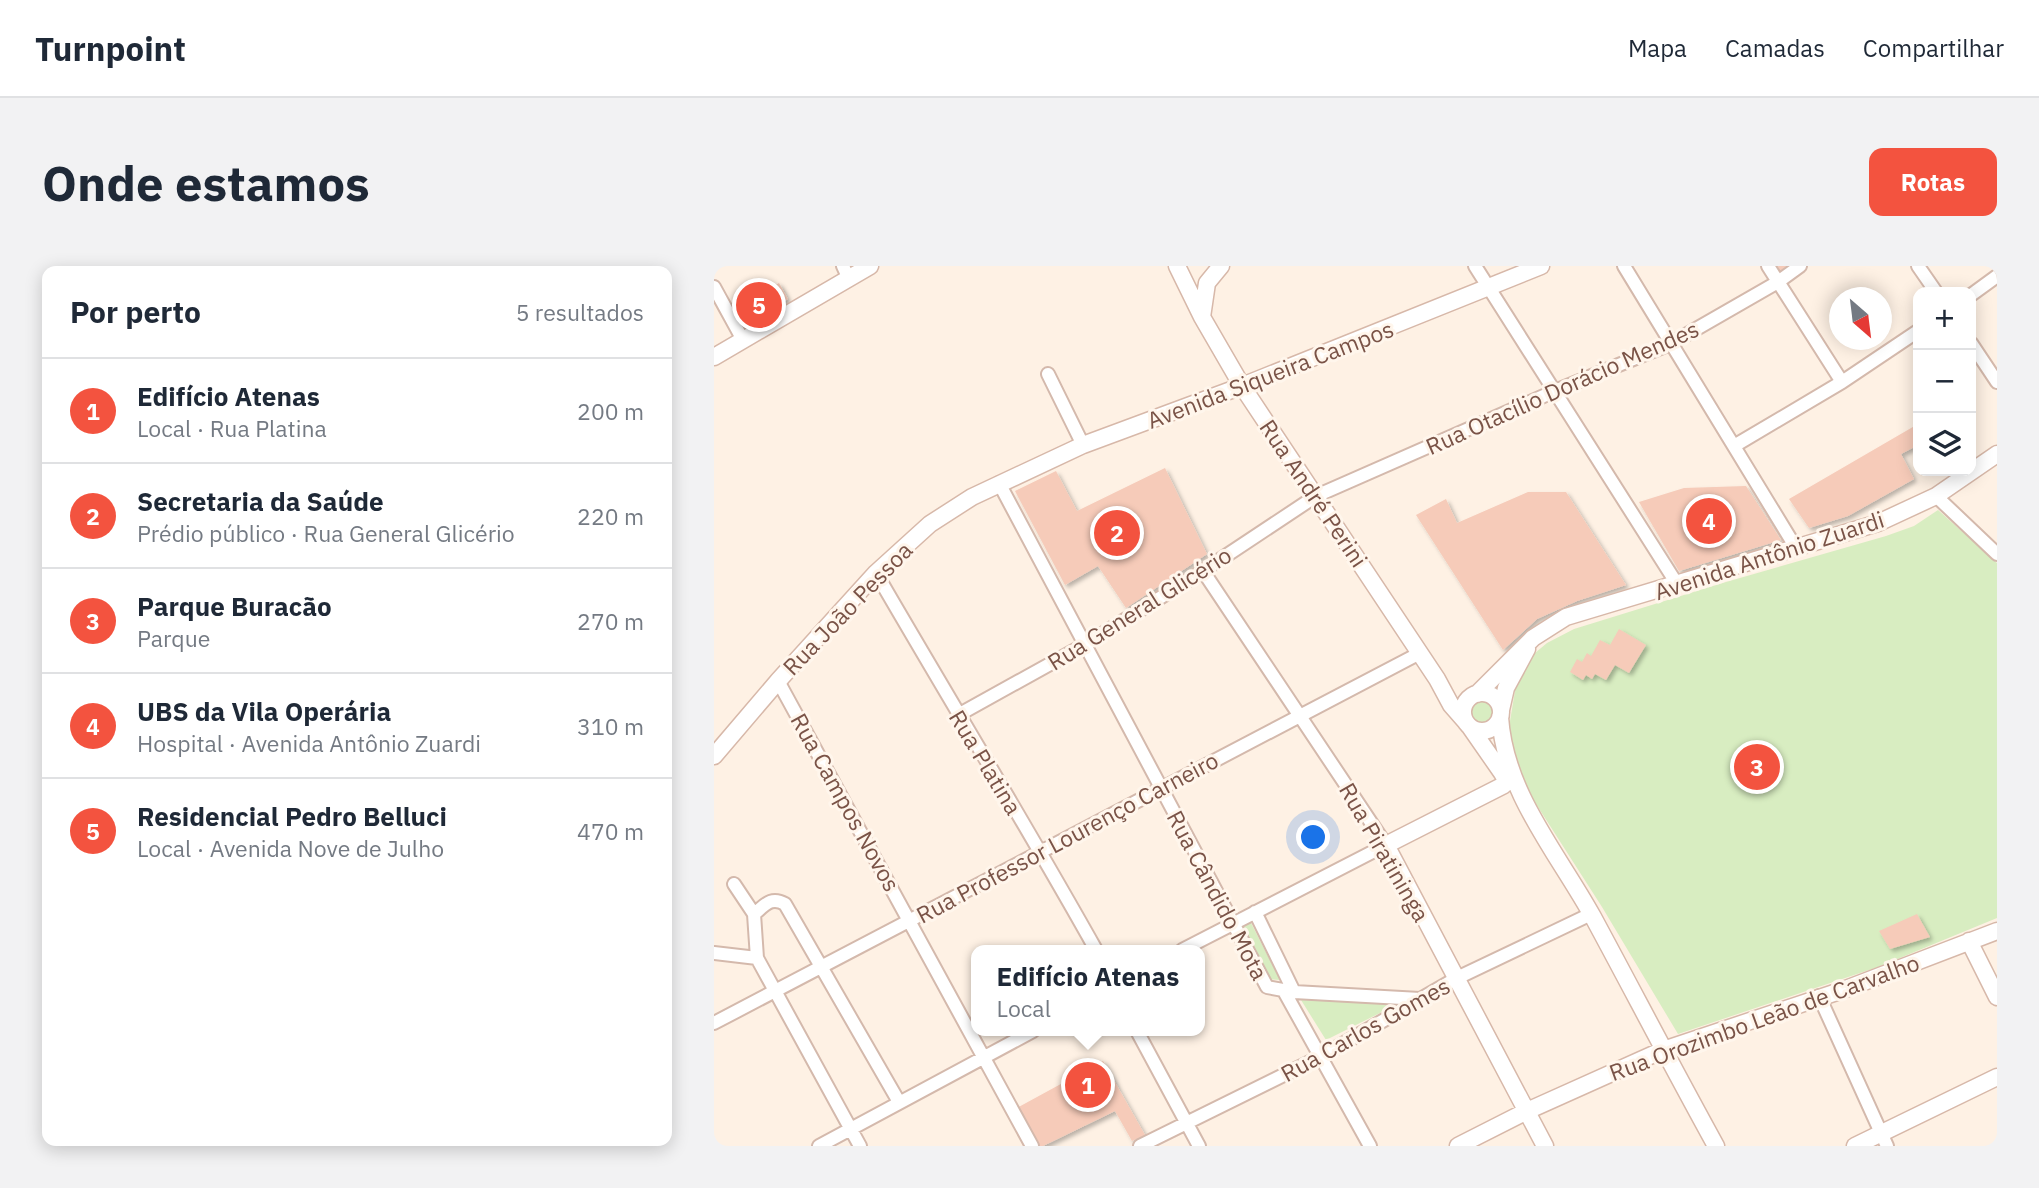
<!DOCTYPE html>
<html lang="pt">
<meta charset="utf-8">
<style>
:root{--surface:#fff;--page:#f2f2f3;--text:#1f2937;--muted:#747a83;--line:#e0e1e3;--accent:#f3533f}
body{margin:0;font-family:"IBM Plex Sans",sans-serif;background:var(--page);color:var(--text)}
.controls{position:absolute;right:21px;top:21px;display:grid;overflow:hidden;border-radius:14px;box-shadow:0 4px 18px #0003}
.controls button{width:63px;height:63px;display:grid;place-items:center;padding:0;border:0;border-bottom:2px solid var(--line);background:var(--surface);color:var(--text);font:35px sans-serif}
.compass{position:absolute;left:1115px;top:21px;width:63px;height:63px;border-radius:50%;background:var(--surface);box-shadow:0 4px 18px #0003;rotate:152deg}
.you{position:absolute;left:600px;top:572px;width:24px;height:24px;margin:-18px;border:5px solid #fff;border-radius:50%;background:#1a73e8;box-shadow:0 0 0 10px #1a73e833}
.badge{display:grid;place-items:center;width:46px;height:46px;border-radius:50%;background:var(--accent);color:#fff;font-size:23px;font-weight:700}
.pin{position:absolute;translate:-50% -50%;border:4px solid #fff;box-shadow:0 2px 7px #0006}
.popup{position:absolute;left:257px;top:679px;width:234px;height:91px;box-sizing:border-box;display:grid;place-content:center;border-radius:14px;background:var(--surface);filter:drop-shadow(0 2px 5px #0005);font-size:23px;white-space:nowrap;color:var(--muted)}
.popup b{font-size:26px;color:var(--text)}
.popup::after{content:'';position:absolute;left:50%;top:100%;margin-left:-14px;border:14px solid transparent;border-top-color:var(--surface)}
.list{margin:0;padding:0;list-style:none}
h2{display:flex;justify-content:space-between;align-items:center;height:91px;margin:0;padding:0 28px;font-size:30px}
h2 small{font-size:23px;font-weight:400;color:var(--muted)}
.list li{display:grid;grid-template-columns:46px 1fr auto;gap:21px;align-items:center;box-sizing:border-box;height:105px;padding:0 28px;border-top:2px solid var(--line)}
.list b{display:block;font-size:26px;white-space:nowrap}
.list p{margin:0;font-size:23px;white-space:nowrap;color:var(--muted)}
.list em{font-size:23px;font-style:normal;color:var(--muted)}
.icon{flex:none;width:38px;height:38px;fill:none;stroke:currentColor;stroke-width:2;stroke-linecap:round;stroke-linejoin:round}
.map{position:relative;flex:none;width:1283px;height:880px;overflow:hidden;border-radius:14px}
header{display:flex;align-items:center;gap:42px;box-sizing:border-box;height:98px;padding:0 35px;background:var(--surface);border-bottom:2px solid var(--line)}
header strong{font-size:33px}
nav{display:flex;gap:38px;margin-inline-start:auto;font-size:24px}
.intro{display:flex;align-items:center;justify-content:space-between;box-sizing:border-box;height:168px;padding:0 42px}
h1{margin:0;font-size:49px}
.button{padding:18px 32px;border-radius:14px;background:var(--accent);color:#fff;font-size:24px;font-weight:700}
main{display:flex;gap:42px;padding:0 42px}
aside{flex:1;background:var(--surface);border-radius:14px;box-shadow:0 4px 18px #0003}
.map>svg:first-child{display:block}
.green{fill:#d8edc1}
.building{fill:#f6cbb9;filter:url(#shadow)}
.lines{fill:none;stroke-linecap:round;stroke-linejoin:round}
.street-casing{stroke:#d4b9ac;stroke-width:16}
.secondary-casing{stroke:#d7b8a9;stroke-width:19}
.street{stroke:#fff;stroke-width:12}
.secondary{stroke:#fff;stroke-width:16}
.labels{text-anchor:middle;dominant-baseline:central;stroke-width:6;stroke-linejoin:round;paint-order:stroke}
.street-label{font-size:23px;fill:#7a5347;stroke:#fff6ec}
</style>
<header>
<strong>Turnpoint</strong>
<nav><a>Mapa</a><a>Camadas</a><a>Compartilhar</a></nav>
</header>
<div class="intro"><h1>Onde estamos</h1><a class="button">Rotas</a></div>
<main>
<aside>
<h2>Por perto<small>5 resultados</small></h2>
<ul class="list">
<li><span class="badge">1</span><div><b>Edifício Atenas</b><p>Local · Rua Platina</p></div><em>200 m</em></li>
<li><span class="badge">2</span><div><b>Secretaria da Saúde</b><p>Prédio público · Rua General Glicério</p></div><em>220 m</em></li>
<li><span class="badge">3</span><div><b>Parque Buracão</b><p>Parque</p></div><em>270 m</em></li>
<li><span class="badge">4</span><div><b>UBS da Vila Operária</b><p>Hospital · Avenida Antônio Zuardi</p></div><em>310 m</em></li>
<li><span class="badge">5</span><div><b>Residencial Pedro Belluci</b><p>Local · Avenida Nove de Julho</p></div><em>470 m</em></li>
</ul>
</aside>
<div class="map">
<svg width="1283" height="880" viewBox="0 0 1283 880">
<defs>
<filter id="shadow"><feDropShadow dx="3" dy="3" stdDeviation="2" flood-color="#0004"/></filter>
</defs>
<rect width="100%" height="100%" fill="#fef1e4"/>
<!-- green -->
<path class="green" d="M1224 244 1283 297V652L1164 701 964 768 888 641 808 516 797 487 795 461 802 419 812 399 821 387 833 377 860 363 1012 316 1172 270 1200 260Z
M754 446a13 13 0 1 1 26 0a13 13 0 1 1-26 0Z
M535 653 566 714 554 713 525 659Z
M587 734 686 737 612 774Z"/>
<!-- building -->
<path class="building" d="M1059 0H1078L1065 11Z
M65 17 74 33 26 61 17 45Z
M1204 158V179L1187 188 1200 213 1134 250 1095 262 1075 233Z
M451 202 493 288 412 342 384 300 351 319 301 225 342 205 363 245Z
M1032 220 1067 274 965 305 925 236 970 222Z
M814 226H852L912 319 863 335 823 353 789 384 702 249 732 233 743 257Z
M905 363 932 379 915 407 901 399 892 414 881 408 878 413 872 409 869 414 856 406 863 393 868 396 873 387 877 390 886 374 896 379Z
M1203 648 1216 671 1176 683 1165 665Z
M389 795 431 869 418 875 401 845 329 880H324L301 843Z"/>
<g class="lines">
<!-- street casing -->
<g class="street-casing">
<path id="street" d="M129 0 134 11
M761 0 963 318
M910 0 1082 282
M1054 0 1128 116
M1204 0 1222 26
M0 21 29 74
M1257 29 1283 10
M1257 77 1283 116
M334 108 369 179
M1020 180 1128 116 1204 65
M285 217 553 721 580 726 706 733
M1222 230 1283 288
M162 307C235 433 311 557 382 684
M64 415 318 880
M244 449 372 378 489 305 602 230 841 125 956 78 1064 16 1086 0
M20 618 40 648 43 692 146 880
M541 646 580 726
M40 648C51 639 57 630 71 638L185 836
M468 684 672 579 489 305
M0 687 43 692
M570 725 656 880
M1105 730 1173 880
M0 757 706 387
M423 765 485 880
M105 880 319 765
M426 880 606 791 743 712 877 648"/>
</g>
<!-- secondary casing -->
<g class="secondary-casing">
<path id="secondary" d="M463 0 488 51 528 120 723 413 737 439 751 455
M488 51 493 17 507 0
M0 91 156 0
M749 446a19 19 0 1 1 38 0a19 19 0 1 1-38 0Z
M763 428 819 372 852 351 1164 257 1222 230 1283 188
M787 444 792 422 813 383
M786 451C791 527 843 586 879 651 920 727 960 804 1002 880
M756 461 788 507 792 514 790 519 672 579 831 880
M0 490 64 415 162 307 216 258 258 231 369 179 528 120 827 0
M1255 675 1283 731
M744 880 813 845 949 784 1129 724 1283 665
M1141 880 1283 811"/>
</g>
<!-- street -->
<use href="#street" class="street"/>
<!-- secondary -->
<use href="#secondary" class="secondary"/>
</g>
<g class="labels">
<!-- street labels -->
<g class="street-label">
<text transform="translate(556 108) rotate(-21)">Avenida Siqueira Campos</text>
<text transform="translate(848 121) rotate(-24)">Rua Otacílio Dorácio Mendes</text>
<text transform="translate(600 227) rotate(56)">Rua André Perini</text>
<text transform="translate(1055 289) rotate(-18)">Avenida Antônio Zuardi</text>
<text transform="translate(133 342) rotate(-46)">Rua João Pessoa</text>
<text transform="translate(425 342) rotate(-32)">Rua General Glicério</text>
<text transform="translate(272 496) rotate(59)">Rua Platina</text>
<text transform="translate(132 536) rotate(61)">Rua Campos Novos</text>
<text transform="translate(353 571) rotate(-28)">Rua Professor Lourenço Carneiro</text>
<text transform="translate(671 586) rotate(60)">Rua Piratininga</text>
<text transform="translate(504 629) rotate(62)">Rua Cândido Mota</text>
<text transform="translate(1050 751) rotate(-20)">Rua Orozimbo Leão de Carvalho</text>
<text transform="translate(651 763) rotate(-29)">Rua Carlos Gomes</text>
</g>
</g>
</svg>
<div class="controls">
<button>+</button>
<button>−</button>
<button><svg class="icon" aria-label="layers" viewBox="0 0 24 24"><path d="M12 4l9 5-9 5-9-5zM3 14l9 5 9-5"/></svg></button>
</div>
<svg class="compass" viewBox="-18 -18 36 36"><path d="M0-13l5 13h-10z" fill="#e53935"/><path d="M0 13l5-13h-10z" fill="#747a83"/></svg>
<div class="you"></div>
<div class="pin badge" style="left:374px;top:819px">1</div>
<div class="popup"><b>Edifício Atenas</b>Local</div>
<div class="pin badge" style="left:403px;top:267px">2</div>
<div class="pin badge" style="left:1043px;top:501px">3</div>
<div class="pin badge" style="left:995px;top:255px">4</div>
<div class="pin badge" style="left:45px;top:39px">5</div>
</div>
</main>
